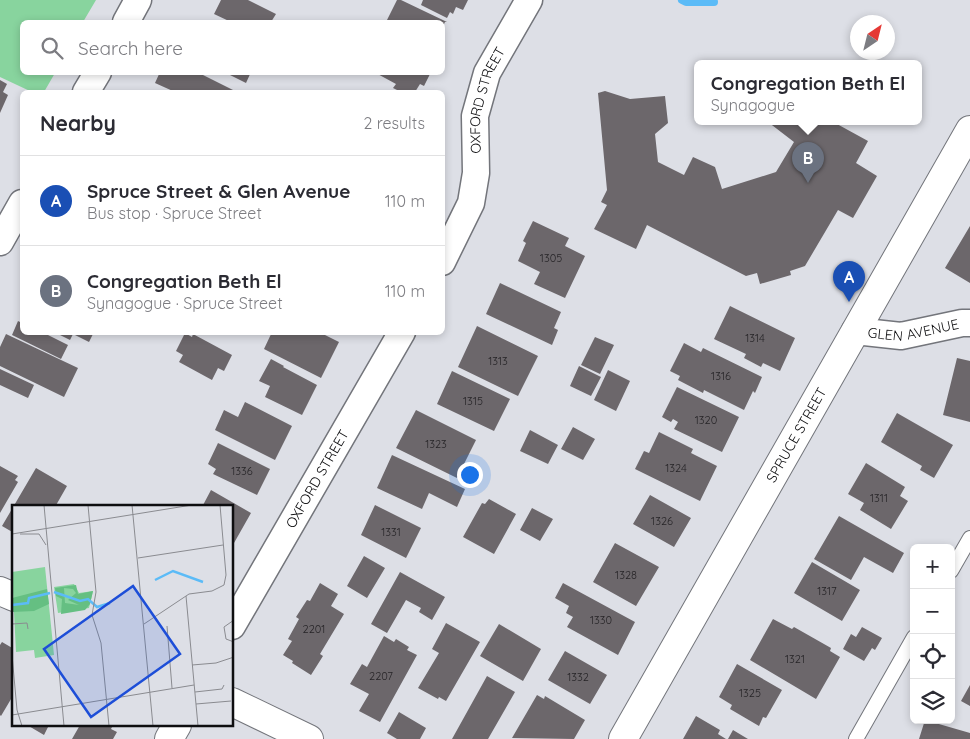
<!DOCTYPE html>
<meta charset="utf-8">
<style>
:root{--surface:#fff;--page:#f2f2f3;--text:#2b2b33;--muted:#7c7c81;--line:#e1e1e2;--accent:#d64935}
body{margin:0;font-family:Quicksand,sans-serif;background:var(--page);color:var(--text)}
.controls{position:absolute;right:15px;bottom:15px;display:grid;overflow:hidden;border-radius:8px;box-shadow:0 2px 8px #0003}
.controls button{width:45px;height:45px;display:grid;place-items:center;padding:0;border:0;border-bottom:1px solid var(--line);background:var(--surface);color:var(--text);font:25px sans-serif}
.compass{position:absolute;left:850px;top:15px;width:45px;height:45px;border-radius:50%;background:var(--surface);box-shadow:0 2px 8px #0003;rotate:35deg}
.you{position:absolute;left:469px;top:474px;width:18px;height:18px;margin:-12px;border:4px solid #fff;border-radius:50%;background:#1a73e8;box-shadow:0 0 0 8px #1a73e833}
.badge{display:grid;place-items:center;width:32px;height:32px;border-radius:50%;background:var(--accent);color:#fff;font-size:16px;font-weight:700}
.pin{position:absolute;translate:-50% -41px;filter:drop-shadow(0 1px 2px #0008)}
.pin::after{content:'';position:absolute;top:26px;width:18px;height:15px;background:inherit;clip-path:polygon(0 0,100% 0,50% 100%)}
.popup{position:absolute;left:694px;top:60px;width:228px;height:65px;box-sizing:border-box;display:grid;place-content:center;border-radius:8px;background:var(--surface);filter:drop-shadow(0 1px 4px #0005);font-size:16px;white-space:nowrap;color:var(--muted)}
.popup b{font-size:19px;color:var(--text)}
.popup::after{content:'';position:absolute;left:50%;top:100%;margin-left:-10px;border:10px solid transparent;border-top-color:var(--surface)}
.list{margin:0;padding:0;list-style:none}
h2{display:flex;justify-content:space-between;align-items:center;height:65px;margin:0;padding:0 20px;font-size:21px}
h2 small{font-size:16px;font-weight:400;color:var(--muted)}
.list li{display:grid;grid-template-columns:32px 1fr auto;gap:15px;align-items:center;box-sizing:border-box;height:90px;padding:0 20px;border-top:1px solid var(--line)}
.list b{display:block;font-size:19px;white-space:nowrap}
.list p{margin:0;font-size:16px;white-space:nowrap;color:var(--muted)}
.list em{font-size:16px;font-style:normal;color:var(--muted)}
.icon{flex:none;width:28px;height:28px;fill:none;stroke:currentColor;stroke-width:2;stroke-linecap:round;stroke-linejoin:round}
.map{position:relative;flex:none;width:970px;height:739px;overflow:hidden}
.search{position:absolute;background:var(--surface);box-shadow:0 2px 8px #0003;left:20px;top:20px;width:425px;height:55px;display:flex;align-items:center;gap:12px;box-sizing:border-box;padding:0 18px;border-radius:8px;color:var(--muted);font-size:19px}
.panel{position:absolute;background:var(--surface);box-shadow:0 2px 8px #0003;left:20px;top:90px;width:425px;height:245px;border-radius:8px}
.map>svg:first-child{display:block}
.green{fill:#88d49e}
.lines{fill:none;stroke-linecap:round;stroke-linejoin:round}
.stream{stroke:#5bbbf7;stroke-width:8}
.building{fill:#6c676b}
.lane-casing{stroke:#73757b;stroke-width:16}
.street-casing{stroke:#73757b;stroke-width:29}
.secondary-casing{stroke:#73757b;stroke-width:30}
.lane{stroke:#fff;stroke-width:14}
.street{stroke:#fff;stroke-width:26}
.secondary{stroke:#fff;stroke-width:28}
.labels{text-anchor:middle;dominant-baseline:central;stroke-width:4;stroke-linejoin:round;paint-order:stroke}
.number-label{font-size:11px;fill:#262427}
.street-label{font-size:14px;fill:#0e0e10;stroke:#eaedf3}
.inset-river{fill:none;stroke:#5bbbf7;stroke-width:2.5}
.inset-road{fill:none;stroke:#8a8b90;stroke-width:1}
.view{fill:#1d4ed8;fill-opacity:0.15;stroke:#1d4ed8;stroke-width:2.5}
.inset-edge{fill:none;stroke:#0e0e10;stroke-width:2.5}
</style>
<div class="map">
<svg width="970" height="739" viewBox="0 0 970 739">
<rect width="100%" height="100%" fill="#dddfe6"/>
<!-- green -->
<path class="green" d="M0 0H96L83 22H22V72L55 73 44 92H32L0 77Z"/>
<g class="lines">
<!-- stream -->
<path class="stream" d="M682 0 686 2H714"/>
</g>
<!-- building -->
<path class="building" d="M221 0H248L276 14 271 22H231L214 14Z
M397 0H401L447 22H445L442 28V22H386Z
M423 0H468L463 10 456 7 453 14 450 12 447 18 421 5Z
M160 72H197L237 92H175L155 83Z
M224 72H251L246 83Z
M374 72H431L424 86 420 84 415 92H401L393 88 396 84Z
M0 80 7 84 3 92 8 95 0 113Z
M605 91 630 99 665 96 668 123 655 134 658 162 684 175 693 157 715 167 722 189 776 172 794 142 768 122H838L837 124 868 141 856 163 877 176 853 218 838 210 805 266 790 271 791 275 760 284 757 273 746 276 647 225 636 249 594 229 607 205 601 202 607 190 598 93Z
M533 221 569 238 565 246 585 256 565 298 534 284 540 272 518 261 526 243 523 241Z
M970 226V283L945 268Z
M500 283 561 312 554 328 558 330 552 345 486 314Z
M730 306 795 338 780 371 763 363 761 367 744 358 746 354 714 339Z
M18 321 22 323V332H42L68 345 61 359 12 335Z
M477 326 538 356 518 396 458 367Z
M54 332H94L89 342 73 334 70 340Z
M272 332H319L339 342 321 378 264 349Z
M185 333 192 337 193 334 232 355 224 371 218 368 212 380 179 362 183 355 176 351Z
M6 334 78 368 64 397 0 366V347Z
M595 337 614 345 600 374 581 365Z
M684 343 701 352 703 348 762 377 755 393 753 391 744 410 704 390 703 393 678 380 680 376 670 371Z
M957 358 970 361V422L943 415Z
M271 359 284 366 283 367 317 385 302 415 265 397 270 386 259 381Z
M579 366 601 377 591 396 570 386Z
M0 369 34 385 28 398 0 385Z
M608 370 630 381 616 411 594 400Z
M452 371 510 399 494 431 437 404Z
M677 387 739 417 722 452 674 429 678 422 673 419 671 422 662 417Z
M245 402 292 426 275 460 215 430 224 410 238 417Z
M416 410 476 440 457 478 396 448Z
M897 413 953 445 934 478 920 470 922 466 881 442Z
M573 427 595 439 583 460 561 449Z
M530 430 558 445 548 464 520 451Z
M659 432 693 449 691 453 717 466 700 501 635 469 644 451 649 453Z
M218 443 270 469 257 495 213 474 216 469 208 464Z
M392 455 465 489 457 507 429 493 422 509 377 488Z
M866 463 905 487 900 496 908 501 891 529 860 510 864 503 848 494Z
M0 466 18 476 15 480 18 482 0 513Z
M36 468 67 486 55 507H14V533L2 526Z
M211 490 251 513 234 543 232 542V507H202Z
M650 495 691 518 674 547 633 524Z
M489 499 516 514 494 554 463 537 482 503 485 504Z
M375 505 421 528 406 558 361 535Z
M532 508 553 519 540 541 520 530Z
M839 516 904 553 893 573 864 557 851 580 814 559Z
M615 543 659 567 636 606 593 582Z
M364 556 385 568 367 598 347 586Z
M812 562 860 590 842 621 794 593Z
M400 572 445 597 432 620 419 612 421 608 406 600 387 633 371 624Z
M320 583 338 594 331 606 344 614 320 654 323 656 311 675 292 663 293 661 283 655 292 641 288 639 299 619 296 617 307 600 310 601Z
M563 583 635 622 618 655 567 627 573 617 566 613 569 606 555 598Z
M773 619 792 629 794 627 831 648 830 651 840 657 816 699 750 660Z
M446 623 480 642 446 701 439 697 438 699 418 688 439 653 432 649Z
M499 624 541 649 523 681 480 656Z
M862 627 882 638 875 650 872 648 864 661 843 649 851 634 856 637Z
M384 636 394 642 396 639 409 647 407 650 417 655 380 722 359 711 369 694 350 684 362 664 367 667Z
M2 642 14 649V694L1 716 0 715V645Z
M565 651 607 675 590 704 548 680Z
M737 664 782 690 766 718 763 717 759 726 730 709 732 705 719 697Z
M487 676 515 692 488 739H452Z
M970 685V706L961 701Z
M537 695 544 699 545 696 585 720 574 739 512 738Z
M399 712 426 728 420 739H397L387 733Z
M696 716 720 730 718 734 726 739H683Z
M925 720 970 733V739H919Z
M27 725H49L44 735Z
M80 725H113L111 729 117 732 113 739H72Z
M733 730 748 739H728Z"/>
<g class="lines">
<!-- lane casing -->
<g class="lane-casing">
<path id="lane" d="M951 571 970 538
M856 739 914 637"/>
</g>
<!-- street casing -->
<g class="street-casing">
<g id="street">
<path d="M126 22 138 0"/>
<path d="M86 92 98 72"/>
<path d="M0 242 22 203"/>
<path id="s1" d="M442 262 471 203 476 173 475 116 487 73 529 0"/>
<path id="s2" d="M855 331 901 336 962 323H970"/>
<path id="s3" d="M232 626 402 332"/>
</g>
</g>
<!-- secondary casing -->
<g class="secondary-casing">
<g id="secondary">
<path d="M0 591 14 597"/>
<path d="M232 702 309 739"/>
<path d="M169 739 177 725"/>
<path id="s4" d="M623 739 970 130"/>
</g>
</g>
<!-- lane -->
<use href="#lane" class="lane"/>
<!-- street -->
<use href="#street" class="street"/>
<!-- secondary -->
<use href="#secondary" class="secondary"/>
</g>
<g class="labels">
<!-- number labels -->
<g class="number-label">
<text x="551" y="258">1305</text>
<text x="755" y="338">1314</text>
<text x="498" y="361">1313</text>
<text x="721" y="376">1316</text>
<text x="473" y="401">1315</text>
<text x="706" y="420">1320</text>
<text x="436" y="444">1323</text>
<text x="676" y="468">1324</text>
<text x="242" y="471">1336</text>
<text x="879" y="498">1311</text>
<text x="662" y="521">1326</text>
<text x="391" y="532">1331</text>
<text x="626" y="575">1328</text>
<text x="827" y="591">1317</text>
<text x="601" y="620">1330</text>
<text x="314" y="629">2201</text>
<text x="795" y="659">1321</text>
<text x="381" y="676">2207</text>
<text x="578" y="677">1332</text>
<text x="750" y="693">1325</text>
</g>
<!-- street labels -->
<g class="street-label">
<text stroke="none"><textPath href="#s1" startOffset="171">OXFORD STREET</textPath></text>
<text stroke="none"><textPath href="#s2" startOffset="59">GLEN AVENUE</textPath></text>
<text stroke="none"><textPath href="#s4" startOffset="350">SPRUCE STREET</textPath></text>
<text stroke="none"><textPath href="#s3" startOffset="170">OXFORD STREET</textPath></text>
</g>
</g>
<!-- overview -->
<g transform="translate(12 505)">
<rect width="221" height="221" fill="#dddfe6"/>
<path d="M33 62 42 150 23 153 22 145 4 147 0 67ZM62 79 67 88 81 86 77 103 46 108 42 82Z" fill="#88d49e"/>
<path d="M64 80 66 89 81 86 78 99 73 105 49 109 50 94 44 91 43 83ZM52 83 61 84 64 88 56 95 67 100 53 98ZM35 84 37 99 22 106 0 107V93Z" fill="#65bf82" fill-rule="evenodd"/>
<path class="inset-river" d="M143 75 161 66 191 77M42 87 68 96 76 94 85 102 98 98M0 100 16 98 17 93 38 88"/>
<path class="inset-road" d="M32 0 52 221M76 0 84 87 80 110 89 138 97 221M120 0 141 221M0 29 180 0M8 29H27L34 40M126 53 211 40M174 91 186 221M222 115 212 122 214 134 222 137M0 119 15 118 16 124M132 119 177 89 200 86 212 80 214 70 208 0M155 121 160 183M0 150 5 205 10 221M180 160 204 158 222 152M183 187 210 184 212 180M184 199 219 196M0 210 182 180"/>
<path class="view" d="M121 81 168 149 79 212 32 144Z"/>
<rect width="221" height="221" class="inset-edge"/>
</g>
</svg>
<div class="controls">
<button>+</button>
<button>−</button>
<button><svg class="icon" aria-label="locate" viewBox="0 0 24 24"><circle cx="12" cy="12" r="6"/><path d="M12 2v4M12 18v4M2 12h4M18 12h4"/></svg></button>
<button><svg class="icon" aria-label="layers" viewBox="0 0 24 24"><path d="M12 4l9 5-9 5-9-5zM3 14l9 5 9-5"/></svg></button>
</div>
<svg class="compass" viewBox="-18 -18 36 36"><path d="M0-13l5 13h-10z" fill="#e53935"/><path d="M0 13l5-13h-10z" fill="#7c7c81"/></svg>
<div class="you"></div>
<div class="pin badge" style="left:849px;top:302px;background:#1a4fb4">A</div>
<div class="pin badge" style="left:808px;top:183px;background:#6b7280">B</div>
<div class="popup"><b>Congregation Beth El</b>Synagogue</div>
<div class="search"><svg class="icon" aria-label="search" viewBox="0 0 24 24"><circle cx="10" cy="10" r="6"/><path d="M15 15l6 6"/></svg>Search here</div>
<section class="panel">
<h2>Nearby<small>2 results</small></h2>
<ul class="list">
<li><span class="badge" style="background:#1a4fb4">A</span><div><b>Spruce Street &amp; Glen Avenue</b><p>Bus stop · Spruce Street</p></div><em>110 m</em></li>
<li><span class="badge" style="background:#6b7280">B</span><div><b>Congregation Beth El</b><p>Synagogue · Spruce Street</p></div><em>110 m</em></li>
</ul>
</section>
</div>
